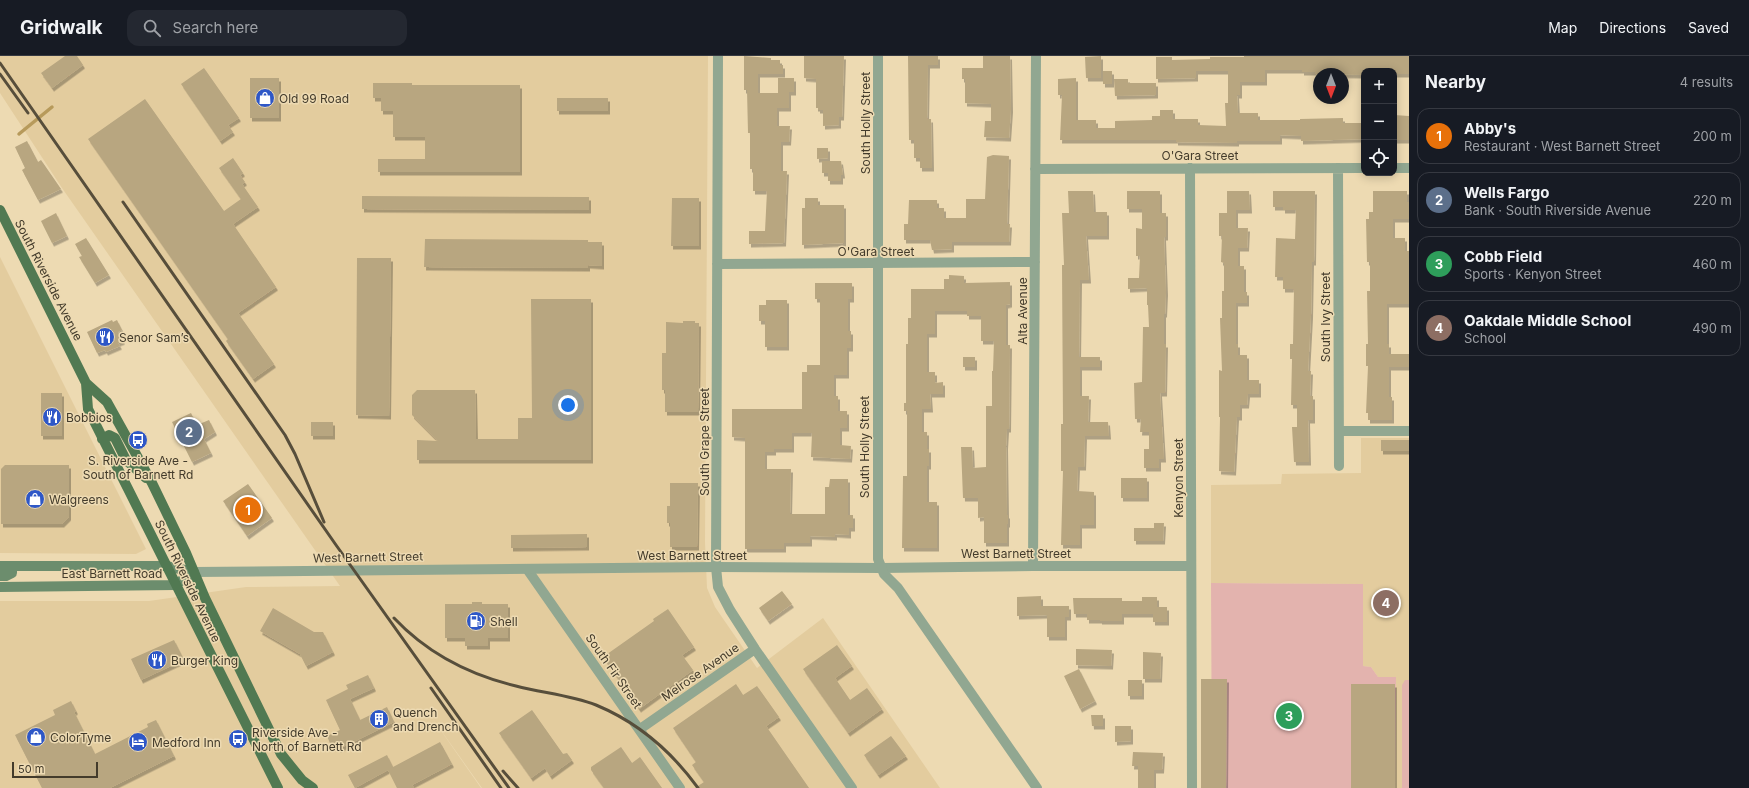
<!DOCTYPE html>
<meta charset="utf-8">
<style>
:root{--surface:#171b24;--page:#242831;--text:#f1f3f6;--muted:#9ea1a6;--line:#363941;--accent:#99ade1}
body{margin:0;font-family:Inter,sans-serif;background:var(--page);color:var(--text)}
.controls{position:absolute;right:12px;top:12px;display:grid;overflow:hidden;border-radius:8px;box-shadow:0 2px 10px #0003}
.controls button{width:36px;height:36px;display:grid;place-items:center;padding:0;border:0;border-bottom:1px solid var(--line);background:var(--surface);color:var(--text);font:20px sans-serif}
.compass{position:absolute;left:1313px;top:12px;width:36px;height:36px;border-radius:50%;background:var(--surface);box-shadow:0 2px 10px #0003;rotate:180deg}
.scale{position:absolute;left:12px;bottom:10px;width:86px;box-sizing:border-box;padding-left:4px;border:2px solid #433b2b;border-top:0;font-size:11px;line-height:14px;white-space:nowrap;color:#433b2b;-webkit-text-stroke:3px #eddab2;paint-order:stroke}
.you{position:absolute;left:568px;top:349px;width:14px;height:14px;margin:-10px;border:3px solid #fff;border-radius:50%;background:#1a73e8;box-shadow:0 0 0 6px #1a73e833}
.badge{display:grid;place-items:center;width:26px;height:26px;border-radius:50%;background:var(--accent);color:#fff;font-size:13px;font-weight:700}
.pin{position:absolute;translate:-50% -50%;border:2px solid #fff;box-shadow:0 1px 4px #0006}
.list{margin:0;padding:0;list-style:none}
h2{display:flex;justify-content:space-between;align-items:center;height:52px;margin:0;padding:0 16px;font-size:17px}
h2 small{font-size:13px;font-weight:400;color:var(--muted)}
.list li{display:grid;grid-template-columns:26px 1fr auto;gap:12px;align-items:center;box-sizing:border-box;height:56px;margin:0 8px 8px;padding:0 8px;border:1px solid var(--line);border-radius:12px}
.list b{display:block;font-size:15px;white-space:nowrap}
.list p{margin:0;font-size:13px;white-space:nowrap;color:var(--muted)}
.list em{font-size:13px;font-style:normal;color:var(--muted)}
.icon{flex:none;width:22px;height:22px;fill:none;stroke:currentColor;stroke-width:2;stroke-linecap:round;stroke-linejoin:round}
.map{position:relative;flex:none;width:1409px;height:732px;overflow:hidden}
header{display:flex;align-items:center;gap:24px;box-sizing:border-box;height:56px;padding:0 20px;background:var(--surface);border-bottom:1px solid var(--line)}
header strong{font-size:19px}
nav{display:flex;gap:22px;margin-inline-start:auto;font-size:14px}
.search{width:280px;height:36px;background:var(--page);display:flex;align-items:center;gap:10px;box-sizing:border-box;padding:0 14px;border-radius:12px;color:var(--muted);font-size:15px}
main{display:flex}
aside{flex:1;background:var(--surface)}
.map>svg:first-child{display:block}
.built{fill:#e3cc9e}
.green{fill:#e3b3ae}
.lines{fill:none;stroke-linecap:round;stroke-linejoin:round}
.stream{stroke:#b79a5b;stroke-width:3.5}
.building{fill:#b8a680;filter:url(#shadow)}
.minor{stroke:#91a791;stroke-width:10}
.tertiary{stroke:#91a791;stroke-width:10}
.secondary{stroke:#6c8d6d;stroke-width:10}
.primary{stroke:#517952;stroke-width:10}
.rail{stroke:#574e3b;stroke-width:3}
.labels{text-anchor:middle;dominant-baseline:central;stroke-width:3;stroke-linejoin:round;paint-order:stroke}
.poi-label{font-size:12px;fill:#433b2b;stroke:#eddab2;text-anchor:start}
.street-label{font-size:12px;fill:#433b2b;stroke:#eddab2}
</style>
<header>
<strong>Gridwalk</strong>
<div class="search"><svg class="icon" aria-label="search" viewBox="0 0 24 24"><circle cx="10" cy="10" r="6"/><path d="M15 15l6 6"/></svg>Search here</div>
<nav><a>Map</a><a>Directions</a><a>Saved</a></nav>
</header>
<main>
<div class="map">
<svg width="1409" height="732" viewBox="0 0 1409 732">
<defs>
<filter id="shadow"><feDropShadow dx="2" dy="3.5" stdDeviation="0" flood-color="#0004"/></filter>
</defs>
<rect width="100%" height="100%" fill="#eddab2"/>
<!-- built -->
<path class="built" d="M0 0H708L705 486 707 532 715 551 757 612 823 562 940 732H482L428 656 481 732H0V545H149L246 531 340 530 62 132 0 37Z
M0 201 146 493 136 498 0 497Z
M1361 382H1409V732H1395L1396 621H1378L1371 611 1363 610V528L1211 527V429L1281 428 1282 418 1361 417Z"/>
<!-- green -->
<path class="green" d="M1211 527 1363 528V610L1371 611 1378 621H1396L1395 732H1212Z
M1405 624H1409V732H1402V629Z"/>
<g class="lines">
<!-- stream -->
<path class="stream" d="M19 78 52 51"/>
</g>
<!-- building -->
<path class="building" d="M65 0H77L83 9 52 32 41 17Z
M744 0 771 2V4H780V9H783V18H758V37H778V22H794V36H789V52H777V70H790L789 86H781V115H787L784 187 749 188V175H765L767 135H753V113H750V77H748L747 34H744Z
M804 0H844L842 61H839V69L823 70V54H818V52H816V23L804 22Z
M908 0H938V9H928L927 63H931L932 112H920V102H914V84H909Z
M983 0H1010L1011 53 1009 82 984 81 985 65H991V48L965 47V23H962V12H983Z
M1101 0V22H1086L1085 1Z
M1244 0H1409V18H1394V15H1364V19L1315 18V16H1302V14H1265V26H1240V39H1237L1238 57H1258V64H1300V63L1343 62V67H1364V83L1301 85V80L1280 79V85H1237V87L1176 86V84H1060L1062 39H1058V23L1076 22V64H1096V72H1115V65L1152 64V60H1160V54H1173V63H1198V69L1226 70 1225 47H1228V15H1196V22L1156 23V1H1172V4L1210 3V1H1244Z
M204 12 239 62 228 69 233 76 220 85 181 28Z
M1103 15H1112V28H1103Z
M250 22H279V62H250Z
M1114 23H1128V27H1156V39L1115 40Z
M373 27H412V29H520V116H378V103H425V81H393V55H381V42H373Z
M557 42H608V55H557Z
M145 43 224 155 241 143 219 112 233 102 243 117 240 119 245 126 242 128 258 151 233 168 276 231 238 257 274 308 253 323 226 285 228 283 88 83Z
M1394 59 1409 60V84H1394Z
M27 85 38 106 41 104 61 133 38 144 22 114 25 112 15 91Z
M817 92H828V102L817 103Z
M993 99 1009 100 1007 168H1010L1009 186H952V193L932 194 930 184H904V168H908L909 144H937V152H944V162H966V143H985L987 101Z
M822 105H841L843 119H841V125H828V117H822Z
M1068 135H1093L1094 156H1107V180H1086L1089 224H1080L1079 301H1100V311H1080V340H1089L1088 366H1108L1109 380H1085L1084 411H1078L1077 435 1094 436V469H1080V489H1061L1063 415H1061V368H1063L1062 209H1064L1062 157H1069Z
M1127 135H1160V157H1166V181H1164L1166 236 1165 258H1164V288H1166L1165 337H1160L1164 403H1159V412H1144V393H1149V376H1140L1141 363H1135L1134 327 1142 326 1143 271H1149L1148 249H1147V232L1128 233V222H1139L1140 200H1136V172L1142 173V153H1127Z
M1227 135H1249L1250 154H1236V172H1248L1247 192H1238V210H1244V236H1247V247H1236V288H1238V299H1247V324H1259V338H1248L1247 349H1240V361H1237L1234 416 1219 415 1220 361H1219V314L1222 315 1220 262H1222V235H1224V207L1221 206 1222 180H1219V157H1227Z
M1273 135H1315L1314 206H1312L1311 259 1308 315H1311L1310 340H1313V364H1308L1309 406H1294L1292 371H1297V349H1291L1292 303H1290V288H1293L1294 233H1283V221H1275L1276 182 1295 183 1296 154H1283V151H1273Z
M1373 135H1407V146H1409V163H1393V182H1405V195H1409V248H1387V288H1389V298H1409V311H1389V341H1392V364H1368V357H1366L1368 310H1366V288H1368L1367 235H1370V206H1367L1366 163H1369V156H1373Z
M362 140 589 141V154L362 153Z
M672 142H699V190H671Z
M805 142H818V149H844V187L802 189V152H805Z
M56 157 67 180 52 187 41 165Z
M86 182 109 219 95 227 79 201 82 200 75 188Z
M425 183 588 184V186H602V210L588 209V212L424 211Z
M357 202H391L389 360 356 359Z
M949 219 964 220V227L1010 226V248L1006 249V289H1010L1009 373H1007L1006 390 1007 459H1008V468H1007V487H984V461L978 462V442H963L961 391H972L973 412 986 411V350H992V315H993L994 285H981V260H967V255H935V278H927V316H935V327L943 326V338H930L931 353H922V376H927V393H929V410H927V446H937V492H902L903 420H907V355H904V347H906V288H908V262H911V233H944V223H949Z
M815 227H852V243H848V275H851V292H847V319H834V340H838V355H847V372H840V389L851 390 850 403 811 401 812 377H792V393H774V396H765V413H791L790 458H825V431H829L830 423H848V459H853V472H849V479L835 478V481L810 480V487H784V493H745V382L732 381V353H802V316H807V309H820V243H815Z
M531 243H591V404H417V384L438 385 412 359V339L417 334H475L476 383H518V362H532Z
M766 244H787V291H765V265H759V249H766Z
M112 264 113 266 117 264 122 274 118 276 123 285 118 287 120 290 106 296 105 294 97 297 87 276Z
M683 265H695V267H699L698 356H665V334H662V297H666V266L683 267Z
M963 301H975V311H963Z
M41 337H62V380H41Z
M191 357 197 369 209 364 215 376 204 383 211 397 192 406 172 366Z
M311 366H333V380H311Z
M1381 384H1409V395H1381Z
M5 409H69V461L62 468H1V413Z
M1121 422H1147V442H1121Z
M670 427H698L697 491H670V467H667V450H670Z
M248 428 272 462 247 480 223 445Z
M1154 467H1164L1163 485H1134V472H1154Z
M587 478V491L511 492V479Z
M782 535 792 548 768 565 759 552Z
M1041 540V550H1069V561H1065V581H1047V559L1017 560V541Z
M1142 541H1157V551H1167V566H1153V558H1122V565H1100V564H1087V558H1074L1073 542H1122V545H1142Z
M472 546H482V548H508V582H488V590H465V582H445V548H472Z
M273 552 314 576H323L333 596 306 610 300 598 260 575Z
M668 553 694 591 682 599 693 614 639 653 603 601 654 565 653 563Z
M174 584 184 604 141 624 131 603Z
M837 589 852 610 835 622 850 644 867 632 882 653 848 677 803 613Z
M1076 593 1112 594 1111 610 1076 609Z
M1143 596 1161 597 1160 623H1143Z
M1079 613 1095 645 1080 653 1064 620Z
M368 619 374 632 350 643 360 664 387 651 394 666 339 693 337 690 332 692 327 680 340 674 326 644 348 633 346 629Z
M1201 623H1227L1226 732H1201Z
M1128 624H1142V640H1128Z
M736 628 743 639 757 630 779 661 766 670 809 732H695L704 726 692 709 696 706 673 672Z
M1351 628H1395V732H1351Z
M71 645 76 655 74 656 95 698 148 671 147 668 156 664 174 700 110 732H42L15 679 55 659 53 654Z
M532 654 563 698 567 697 572 704 550 720 545 712 531 722 499 677Z
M1091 659H1103V670H1092Z
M1115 670H1131V685L1115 686Z
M891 680 906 700 878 719 864 699Z
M440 686 452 708 412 729 414 732H397L388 714 355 732 348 719 387 699 393 711Z
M621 691 632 707 640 701 662 732H604L591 714V711Z
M1133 696 1163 697 1162 714H1154V732H1138V710H1132Z"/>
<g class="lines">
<!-- minor -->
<path class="minor" d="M718 0 716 511 718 531 730 554 755 593 852 732
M1190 112 1192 732
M1338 112 1339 410
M1394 112H1409
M1035 113 1364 112
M717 208 1035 206
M1339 375H1409
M1033 510 1036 0
M881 512 1033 510H1191
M527 513 680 732
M640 673 755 593"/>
<!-- tertiary -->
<path class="tertiary" d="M878 0V503L884 518 898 532 1037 732
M194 516 716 511 881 512"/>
<!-- secondary -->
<path class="secondary" d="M0 510H166L194 516
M0 520H6L12 517V510
M0 531 175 529 194 516"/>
<!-- primary -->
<path class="primary" d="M0 154 86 327 107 346 152 427 186 497 205 542 281 698 302 724 313 732
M86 327 88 353 278 732
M102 383 109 379 115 382 126 404 146 422"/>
<!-- rail -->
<path class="rail" d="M0 7 336 489 509 732
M0 18 28 57
M123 146 285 379 295 398 324 466
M394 562C427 597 470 619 516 630 543 637 570 639 596 649 637 666 672 696 698 732
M431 632 501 732
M503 715 518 732"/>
</g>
<!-- icons -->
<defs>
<g id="shop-disc" transform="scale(1)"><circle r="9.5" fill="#2e57c7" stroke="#eddab2"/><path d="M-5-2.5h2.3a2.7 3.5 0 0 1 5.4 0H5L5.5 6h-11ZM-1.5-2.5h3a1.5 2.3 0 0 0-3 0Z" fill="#fff"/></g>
<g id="restaurant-disc" transform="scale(1)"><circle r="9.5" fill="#2e57c7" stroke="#eddab2"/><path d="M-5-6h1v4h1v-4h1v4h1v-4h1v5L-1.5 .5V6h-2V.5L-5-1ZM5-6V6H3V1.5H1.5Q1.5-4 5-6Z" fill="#fff"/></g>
<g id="bus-disc" transform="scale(1)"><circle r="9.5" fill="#2e57c7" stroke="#eddab2"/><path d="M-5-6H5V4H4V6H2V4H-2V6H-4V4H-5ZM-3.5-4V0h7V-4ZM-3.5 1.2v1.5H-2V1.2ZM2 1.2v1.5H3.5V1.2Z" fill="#fff"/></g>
<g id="fuel-disc" transform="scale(1)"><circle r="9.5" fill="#2e57c7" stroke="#eddab2"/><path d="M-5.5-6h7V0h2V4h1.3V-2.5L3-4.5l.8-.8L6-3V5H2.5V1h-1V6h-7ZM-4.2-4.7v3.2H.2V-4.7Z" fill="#fff"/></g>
<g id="building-disc" transform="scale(1)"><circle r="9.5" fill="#2e57c7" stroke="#eddab2"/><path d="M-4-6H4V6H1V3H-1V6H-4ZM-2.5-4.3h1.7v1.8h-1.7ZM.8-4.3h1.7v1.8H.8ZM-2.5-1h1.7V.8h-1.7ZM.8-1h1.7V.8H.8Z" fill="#fff"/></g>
<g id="hotel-disc" transform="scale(1)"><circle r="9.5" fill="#2e57c7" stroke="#eddab2"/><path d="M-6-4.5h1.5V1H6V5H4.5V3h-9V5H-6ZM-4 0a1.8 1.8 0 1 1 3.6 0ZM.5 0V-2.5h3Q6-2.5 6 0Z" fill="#fff"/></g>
</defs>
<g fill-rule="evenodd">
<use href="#shop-disc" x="265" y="42"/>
<use href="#restaurant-disc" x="105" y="281"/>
<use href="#restaurant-disc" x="52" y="361"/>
<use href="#bus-disc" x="138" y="384"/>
<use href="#shop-disc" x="35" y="443"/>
<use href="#fuel-disc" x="476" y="565"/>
<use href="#restaurant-disc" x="157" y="604"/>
<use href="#building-disc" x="379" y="663"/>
<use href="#shop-disc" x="36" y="681"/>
<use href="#bus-disc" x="238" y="683"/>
<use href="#hotel-disc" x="138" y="686"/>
</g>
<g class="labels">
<!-- poi labels -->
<g class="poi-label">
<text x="279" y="42">Old 99 Road</text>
<text x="119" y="281">Senor Sam’s</text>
<text x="66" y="361">Bobbios</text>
<text x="138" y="404" text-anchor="middle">S. Riverside Ave -<tspan x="138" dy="14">South of Barnett Rd</tspan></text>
<text x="49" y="443">Walgreens</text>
<text x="490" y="565">Shell</text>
<text x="171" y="604">Burger King</text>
<text x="393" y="656">Quench<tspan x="393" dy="14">and Drench</tspan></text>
<text x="252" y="676">Riverside Ave -<tspan x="252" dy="14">North of Barnett Rd</tspan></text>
<text x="50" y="681">ColorTyme</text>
<text x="152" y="686">Medford Inn</text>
</g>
<!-- street labels -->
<g class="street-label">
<text transform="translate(865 67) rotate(-90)">South Holly Street</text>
<text x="1200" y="99">O'Gara Street</text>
<text x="876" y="195">O'Gara Street</text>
<text transform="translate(49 224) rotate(63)">South Riverside Avenue</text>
<text transform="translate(1022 255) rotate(-90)">Alta Avenue</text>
<text transform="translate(1325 261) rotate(-90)">South Ivy Street</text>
<text transform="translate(704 386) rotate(-90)">South Grape Street</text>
<text transform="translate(864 391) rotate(-90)">South Holly Street</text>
<text transform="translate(1178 422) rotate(-90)">Kenyon Street</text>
<text x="1016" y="497">West Barnett Street</text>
<text x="692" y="499">West Barnett Street</text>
<text transform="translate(368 501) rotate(-1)">West Barnett Street</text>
<text x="112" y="517">East Barnett Road</text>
<text transform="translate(188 525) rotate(64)">South Riverside Avenue</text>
<text transform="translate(614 615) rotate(55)">South Fir Street</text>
<text transform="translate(700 616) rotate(-35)">Melrose Avenue</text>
</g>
</g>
</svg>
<div class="controls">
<button>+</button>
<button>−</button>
<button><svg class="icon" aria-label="locate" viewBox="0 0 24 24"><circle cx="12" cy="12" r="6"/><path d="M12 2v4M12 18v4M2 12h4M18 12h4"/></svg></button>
</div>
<svg class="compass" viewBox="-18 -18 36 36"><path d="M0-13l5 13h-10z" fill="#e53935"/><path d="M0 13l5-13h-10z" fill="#9ea1a6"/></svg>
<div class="scale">50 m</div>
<div class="you"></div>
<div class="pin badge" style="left:248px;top:454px;background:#e8710a">1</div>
<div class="pin badge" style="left:189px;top:376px;background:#5c6f8a">2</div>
<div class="pin badge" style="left:1289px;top:660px;background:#2e9e5b">3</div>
<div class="pin badge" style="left:1386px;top:547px;background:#8d6e63">4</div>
</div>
<aside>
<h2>Nearby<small>4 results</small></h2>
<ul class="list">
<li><span class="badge" style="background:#e8710a">1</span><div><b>Abby's</b><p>Restaurant · West Barnett Street</p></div><em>200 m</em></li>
<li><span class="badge" style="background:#5c6f8a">2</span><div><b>Wells Fargo</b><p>Bank · South Riverside Avenue</p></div><em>220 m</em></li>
<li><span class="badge" style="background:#2e9e5b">3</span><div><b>Cobb Field</b><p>Sports · Kenyon Street</p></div><em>460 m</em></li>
<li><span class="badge" style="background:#8d6e63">4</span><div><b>Oakdale Middle School</b><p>School</p></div><em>490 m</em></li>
</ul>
</aside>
</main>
